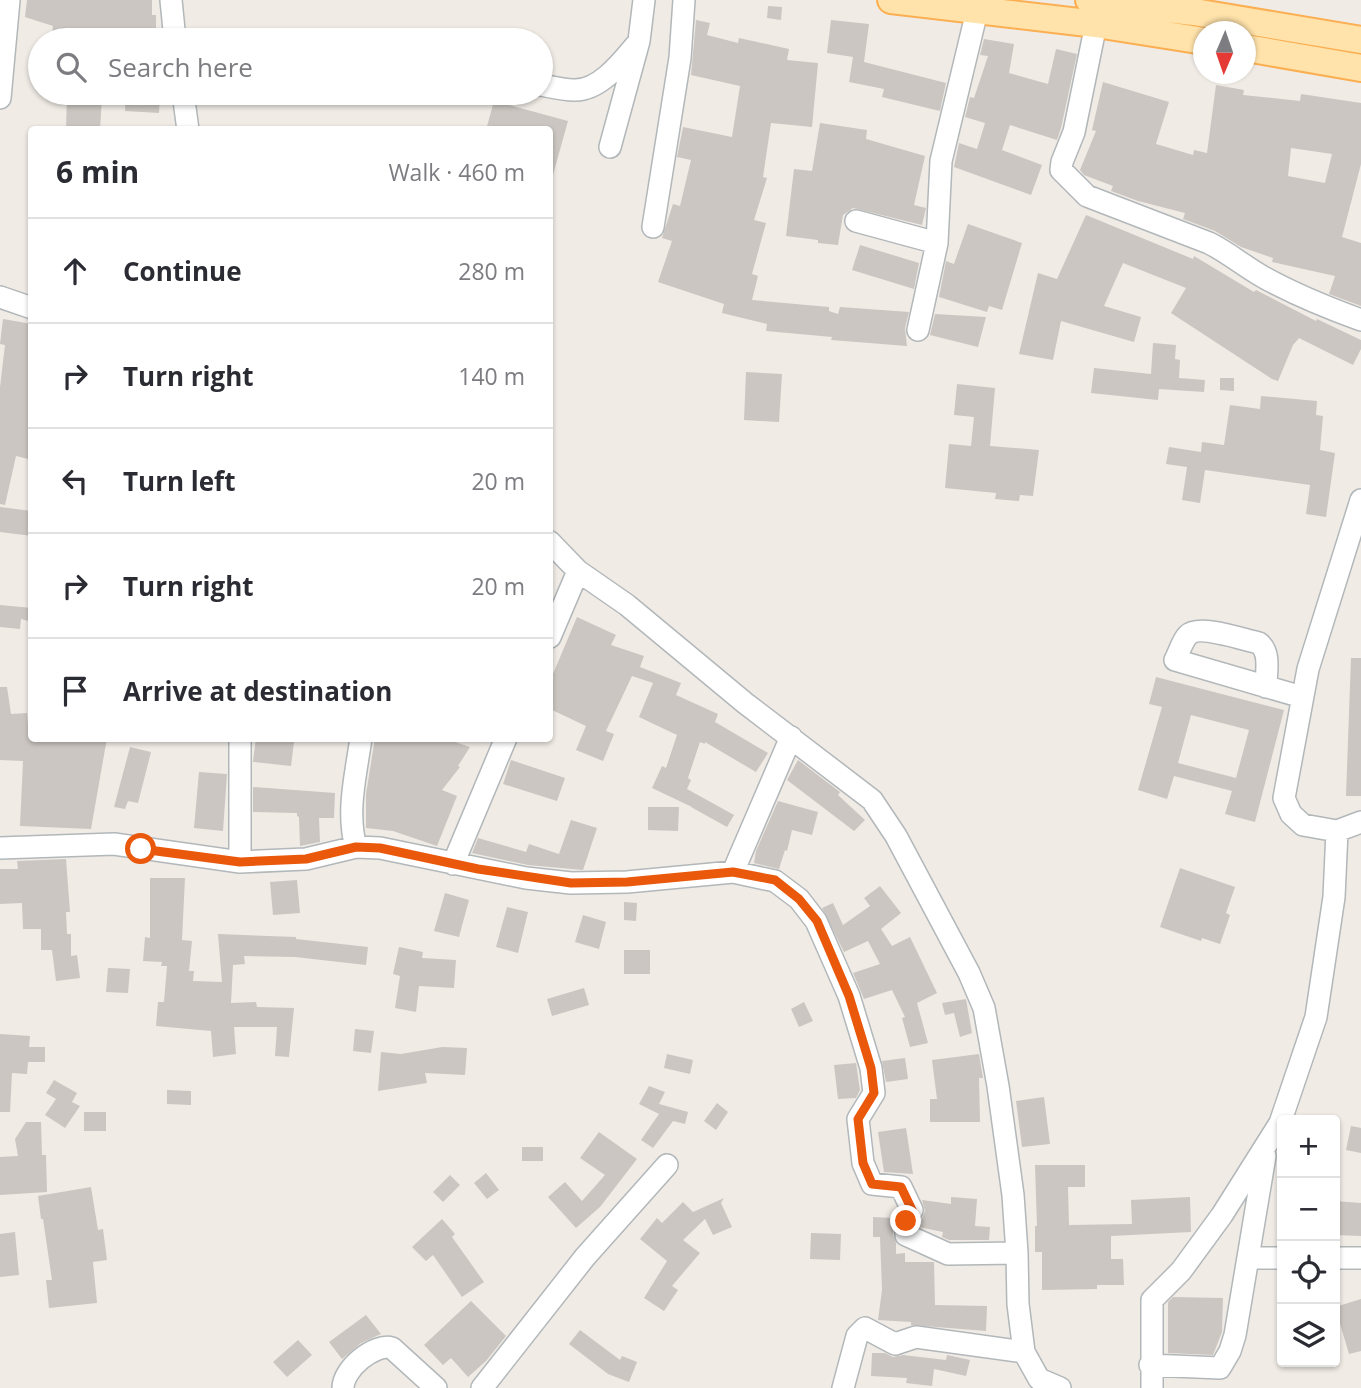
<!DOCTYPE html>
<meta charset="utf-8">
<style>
:root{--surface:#fff;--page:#f7f7f7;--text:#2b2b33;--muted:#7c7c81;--line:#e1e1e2}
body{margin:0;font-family:"Open Sans",sans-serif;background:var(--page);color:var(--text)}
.controls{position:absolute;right:21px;bottom:21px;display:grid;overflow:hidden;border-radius:7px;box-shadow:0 2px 5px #0004}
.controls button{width:63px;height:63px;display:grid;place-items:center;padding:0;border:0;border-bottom:2px solid var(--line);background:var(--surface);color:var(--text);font:35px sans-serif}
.compass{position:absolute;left:1193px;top:21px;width:63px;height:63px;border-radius:50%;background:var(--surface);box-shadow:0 2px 5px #0004;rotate:182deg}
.stop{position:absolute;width:21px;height:21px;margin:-16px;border:5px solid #ea580c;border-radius:50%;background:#fff}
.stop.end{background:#ea580c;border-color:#fff;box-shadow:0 2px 7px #0008}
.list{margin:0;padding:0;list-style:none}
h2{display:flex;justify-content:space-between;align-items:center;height:91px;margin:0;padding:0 28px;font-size:30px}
h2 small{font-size:23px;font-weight:400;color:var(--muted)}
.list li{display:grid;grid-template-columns:46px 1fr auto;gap:21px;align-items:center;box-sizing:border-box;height:105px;padding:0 28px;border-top:2px solid var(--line)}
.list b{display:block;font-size:26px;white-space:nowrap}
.list em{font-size:23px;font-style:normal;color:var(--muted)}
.icon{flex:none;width:38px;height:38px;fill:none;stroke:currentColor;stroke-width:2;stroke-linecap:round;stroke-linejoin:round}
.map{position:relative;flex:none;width:1361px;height:1388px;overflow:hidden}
.search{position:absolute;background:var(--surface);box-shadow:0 2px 5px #0004;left:28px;top:28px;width:525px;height:77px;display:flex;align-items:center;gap:18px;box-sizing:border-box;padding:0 24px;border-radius:38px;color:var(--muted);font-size:26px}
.panel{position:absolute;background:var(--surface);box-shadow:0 2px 5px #0004;left:28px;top:126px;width:525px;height:616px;border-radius:7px}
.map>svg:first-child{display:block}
.building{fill:#cbc6c1;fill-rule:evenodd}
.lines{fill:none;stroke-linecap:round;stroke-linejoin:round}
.minor-casing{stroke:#b2b7ba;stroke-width:24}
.major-casing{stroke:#fbaf52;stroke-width:30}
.minor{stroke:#fff;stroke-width:21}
.major{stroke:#ffe3aa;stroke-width:26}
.route{stroke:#ea580c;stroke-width:9}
</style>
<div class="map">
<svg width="1361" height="1388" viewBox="0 0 1361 1388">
<rect width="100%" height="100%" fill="#f0ebe5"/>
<!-- building -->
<path class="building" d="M27 0H152V15H156V37L128 38V30L95 29 93 40H51L53 26 25 17Z
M768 6 782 7 781 20 767 18Z
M696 20 710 23 707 35 738 43 739 38 789 49 787 60 818 63 812 127 771 123 763 177 767 178 754 220 766 223 752 274 758 276 752 300 829 307V311L838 314 840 307 909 312 905 328 907 346 831 340 832 337 766 331 767 324 722 313 724 304 658 282 672 241 662 238 673 204 680 206 691 160 677 157 683 127 732 137 740 86 691 75Z
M831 20 869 24 864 62 946 83 940 111 882 97 884 89 849 82 853 57 827 53Z
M984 39 1014 44 1009 73 1048 84 1056 49 1077 54 1061 128 1057 140 1010 125 1002 150 1042 165 1031 195 954 167 959 143 977 149 985 123 965 117 970 97 974 98 988 56 980 55Z
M1103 82 1169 102 1156 144 1193 155 1194 150 1207 153 1216 85 1244 90 1243 95 1300 101 1301 94 1361 103V164L1342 237 1361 243V306L1329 294 1335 276 1272 262 1273 258 1241 247 1215 231 1183 219 1185 213 1138 201 1111 191 1113 186 1084 175 1080 170 1096 131 1092 130ZM1291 148 1332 154 1325 183 1288 176Z
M126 93H160L159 113 125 111Z
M67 95 102 97 100 130H66Z
M494 101 568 121 553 175 550 174V130H486Z
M820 123 867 130 866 139 925 156 914 205 926 208 922 225 853 208 843 215 838 245 818 243V240L786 236 794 169 812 171Z
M1086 215 1193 259 1194 256 1254 292 1256 290 1316 321 1317 319 1361 340V349L1353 365 1299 338 1293 345 1278 381 1272 379 1171 313 1186 288 1123 263 1104 306 1141 317 1134 342 1061 321 1053 360 1019 354 1038 273 1057 279Z
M968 224 1022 243 1002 310 989 306 987 312 939 297 946 261 954 264Z
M860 245 919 263 914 289 852 270Z
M935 314 986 317 978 347 930 335Z
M3 319 32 324V460L16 456 5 505 0 504V387L5 345 0 344Z
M1153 343 1176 345 1175 359 1180 360 1179 378 1205 380 1204 392 1159 389 1158 400 1091 393 1094 368 1151 374Z
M746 372 782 374 779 422 744 420Z
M1220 378H1234V391L1220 390Z
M957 384 995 388 990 446 1039 450 1033 496 1020 495 1019 501 995 499 996 493 945 488 949 444 971 446 974 417 954 415Z
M1261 396 1317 401 1316 415 1323 416 1320 450 1335 453 1326 517 1306 514 1310 485 1205 470 1200 503 1182 500 1187 467 1166 464 1169 447 1201 452 1202 442 1224 445 1230 405 1260 409Z
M0 507 32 511V536L0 532Z
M0 605 32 608V622L21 619 20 629 0 627Z
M577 617 616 635 611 645 644 656 640 667 681 683 676 695 718 714 715 722 768 753 756 772 705 742V744L700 742 688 778 691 780 687 789 734 815 727 827 691 807H692L652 788 662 766 666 768 677 735 639 717 653 683 632 676 606 731 614 734 603 761 576 750 586 726 550 709V681Z
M1351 658H1361V796H1346Z
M1156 677 1284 710 1255 822 1225 814 1232 791 1174 776 1167 799 1138 790 1162 707 1149 704ZM1191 715 1249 730 1236 778 1178 763Z
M0 687H7L11 714 27 713 29 738H107L91 829 20 826 23 761 0 760Z
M256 738 294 742 291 766 253 762Z
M375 738H443L470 747 458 766 460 767 442 790 457 796 437 846 393 831 366 828V794Z
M130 747 151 752 138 803 128 801 125 809 114 807Z
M511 760 565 778 557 801 503 784Z
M798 760 840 792 838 795 865 820 854 831 787 780Z
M199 772 227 774 223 831 194 828Z
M253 787 335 793 334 818H319L320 842 300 846 299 817 297 816V813L253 812Z
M778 801 818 812 812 835 792 830 787 851 785 850 779 869 754 863 756 851Z
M648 807H679L678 831 648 830Z
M571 820 597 828 583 870 528 865 472 853 478 838 526 852 529 844 559 854Z
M66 859 70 912H66L67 934H71V956L77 955 80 978 56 981 52 950H41V929H23L22 903 0 904V869H18L17 861Z
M1180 868 1235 887 1226 913 1230 915 1220 944 1202 938 1201 941 1160 927Z
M150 878H185L182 940 192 941 189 971H194L193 981 222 982 218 934 296 937V939L368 947 366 965 295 957 244 956 245 964 233 965 231 1003 256 1002 257 1007 294 1008 289 1057 275 1056 277 1027H234L236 1054 213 1057 211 1031 156 1026 158 1002H164L167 966H161L162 962 143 961 145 937 150 938Z
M297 880 300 913 273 915 270 882Z
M880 886 901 913 881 929 892 946 910 937 937 993 917 1003 928 1043 910 1047 902 1018 905 1017 892 990 864 999 853 973 880 964 868 941 844 952 822 908 833 903 843 925 870 906 864 898Z
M445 893 469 900 459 937 434 931Z
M624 902 637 903 636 921 624 920Z
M507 907 528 912 518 953 496 947Z
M583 915 606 922 599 949 575 942Z
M399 947 423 952 422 958 456 960 454 988 419 986 416 1012 395 1008 400 976 393 974Z
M624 950H650V974H624Z
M108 968 130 969 128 993 106 992Z
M584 988 589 1005 552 1016 547 999Z
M966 999 972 1033 960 1037 954 1013 945 1015 942 1003Z
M804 1002 813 1021 799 1027 791 1009Z
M355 1029 374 1031 371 1053 353 1051Z
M0 1034 30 1036 29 1047H45V1062H28L27 1074 12 1073 10 1112H0Z
M442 1047 467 1048 465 1075 425 1073 427 1083 378 1091 381 1052 401 1054Z
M667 1054 693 1060 690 1074 664 1068Z
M979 1054 983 1078H979L980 1122H930V1099H937L932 1060Z
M905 1058 908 1079 886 1082 882 1061Z
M856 1063 860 1090 856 1098 838 1099 834 1065Z
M54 1080 77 1093 72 1102 80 1106 65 1128 45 1115 56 1099 46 1093Z
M649 1086 665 1092 659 1104 688 1112 685 1124 673 1121 653 1148 641 1140 659 1114 639 1104Z
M167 1090 191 1091V1105L167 1104Z
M1044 1097 1050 1144 1022 1147 1016 1101Z
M717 1103 728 1112 716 1130 704 1121Z
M84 1112H106V1131H84Z
M26 1122H41L42 1155H46L47 1192 0 1195V1157L18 1156 15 1139Z
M1351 1126 1361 1128V1153L1346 1150Z
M906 1128 913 1174 884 1172 878 1132Z
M599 1132 637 1159 600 1207 576 1228 548 1197 565 1182 582 1201 605 1175 580 1158Z
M522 1147H543V1161H522Z
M1035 1165H1085V1187H1068L1069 1225 1132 1224 1131 1200 1190 1197 1191 1232 1111 1236V1259H1123L1124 1285H1097V1289L1042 1290V1252H1035V1226H1037Z
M486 1173 499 1190 487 1199 474 1183Z
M450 1175 460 1185 443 1202 433 1192Z
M91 1187 98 1230 103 1229 107 1260 93 1262 97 1303 49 1308 46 1280H52L43 1219H41L38 1196Z
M951 1197 977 1199 975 1226 990 1227 989 1240H949L942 1237 943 1232 919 1227 925 1211 922 1200 951 1204Z
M724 1198 721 1203 732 1227 713 1235 705 1219 683 1240 700 1253 672 1286 678 1290 664 1311 644 1298 667 1261 640 1239 657 1218 662 1223 683 1202 693 1212Z
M1335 1201 1361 1203V1236L1335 1235Z
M873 1217 894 1218 893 1235 896 1243V1254L905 1253V1262H934L935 1305 987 1306 986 1331 911 1325V1322L878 1320 882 1290 880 1237H873Z
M442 1219 455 1234 452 1237 484 1282 462 1297 433 1255 426 1261 412 1247Z
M15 1232 19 1275 0 1277V1234Z
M811 1233 841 1234 840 1260 810 1259Z
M1173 1297 1223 1298 1222 1332 1213 1355 1168 1353V1302Z
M1361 1299V1351L1349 1354 1335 1307Z
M471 1301 506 1336 486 1361 468 1377 451 1358 443 1365 424 1345Z
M366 1315 381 1334 361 1343 342 1359 329 1342Z
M580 1330 620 1360 622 1356 637 1362 629 1382 608 1374 569 1344Z
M298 1340 312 1355 287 1377 273 1362Z
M872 1353H885L893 1357 903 1355 946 1360 947 1355 970 1360 966 1376 934 1369 932 1386 906 1383 907 1378 871 1376Z"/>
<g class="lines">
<!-- minor casing -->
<g class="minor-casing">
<path id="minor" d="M171 0 175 40
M1096 24 1074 132 1062 162 1061 170 1087 196 1209 243C1229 253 1245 267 1265 278 1296 295 1328 308 1361 320
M541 85C551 87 563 90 574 90 599 91 621 63 636 45
M183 93 188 130
M0 98 9 0
M610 147 639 41 644 0
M856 221 937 243
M653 227 680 58 684 0
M0 297 32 308
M918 330 937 243 941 161 977 11
M1361 500 1308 669 1284 798 1291 814 1303 825 1337 831 1361 822
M550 542 578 571 627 605 745 703 872 800 896 836 969 973 984 1008 998 1086 1013 1195 1017 1253 1018 1304 1024 1352 1039 1379 1060 1388
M550 637 578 571
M1266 687C1266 672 1271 653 1259 643 1244 640 1199 624 1188 635 1182 641 1179 653 1175 660L1302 697
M240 738V862
M356 847C346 812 356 774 361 738
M0 848 114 844 240 862 306 859 356 847 380 848 526 878 571 883 627 882 733 872 775 881 799 899 816 921 849 996 871 1068 874 1093 858 1119 863 1163 872 1184 901 1187 912 1210 906 1221V1235L948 1254 1017 1253
M453 864 506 738
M733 872 791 737
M1249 1258H1282
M1335 1258H1361
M1150 1365 1220 1368 1230 1351 1235 1335 1265 1156
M343 1388C343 1369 374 1343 392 1348L436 1388
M482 1388 585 1257 667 1165
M843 1388 857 1336 865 1328 895 1344 916 1337 1024 1352
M1152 1388V1300L1181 1271 1222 1215 1280 1123 1316 1017 1334 897 1337 831"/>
</g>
<!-- major casing -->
<g class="major-casing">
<path id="major" d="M891 0 1096 24 1204 41
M1089 0 1194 12 1361 40
M1246 48 1361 68"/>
</g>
<!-- minor -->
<use href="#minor" class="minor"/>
<!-- major -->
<use href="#major" class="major"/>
</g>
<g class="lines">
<!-- route -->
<path class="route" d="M141 849 240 862 306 859 356 847 380 848 478 869 571 883 627 882 733 872 775 880 799 899 817 921 849 996 871 1068 874 1093 858 1119 863 1163 872 1184 901 1187 912 1210 906 1221"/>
</g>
</svg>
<div class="controls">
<button>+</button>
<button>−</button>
<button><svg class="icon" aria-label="locate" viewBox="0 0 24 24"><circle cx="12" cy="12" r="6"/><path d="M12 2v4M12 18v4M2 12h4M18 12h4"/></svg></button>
<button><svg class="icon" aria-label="layers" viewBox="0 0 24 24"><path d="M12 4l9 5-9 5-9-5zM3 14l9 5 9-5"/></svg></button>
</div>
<svg class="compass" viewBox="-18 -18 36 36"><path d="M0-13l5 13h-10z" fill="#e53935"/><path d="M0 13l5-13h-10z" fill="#7c7c81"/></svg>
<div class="stop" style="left:141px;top:849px"></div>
<div class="stop end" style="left:906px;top:1221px"></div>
<div class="search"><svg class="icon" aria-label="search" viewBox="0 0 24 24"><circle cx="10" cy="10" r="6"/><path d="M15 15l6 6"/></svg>Search here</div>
<section class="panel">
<h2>6 min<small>Walk · 460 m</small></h2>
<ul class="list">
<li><svg class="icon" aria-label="ahead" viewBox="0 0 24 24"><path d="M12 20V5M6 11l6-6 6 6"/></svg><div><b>Continue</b></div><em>280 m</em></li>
<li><svg class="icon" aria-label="right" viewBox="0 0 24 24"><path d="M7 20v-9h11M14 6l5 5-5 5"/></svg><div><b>Turn right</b></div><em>140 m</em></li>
<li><svg class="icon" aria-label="left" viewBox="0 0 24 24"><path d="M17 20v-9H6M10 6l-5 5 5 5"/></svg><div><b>Turn left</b></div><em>20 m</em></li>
<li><svg class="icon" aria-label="right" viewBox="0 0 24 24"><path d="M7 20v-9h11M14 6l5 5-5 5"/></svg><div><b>Turn right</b></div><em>20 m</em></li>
<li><svg class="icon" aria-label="arrive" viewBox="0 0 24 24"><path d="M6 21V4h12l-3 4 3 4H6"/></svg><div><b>Arrive at destination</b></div></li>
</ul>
</section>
</div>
